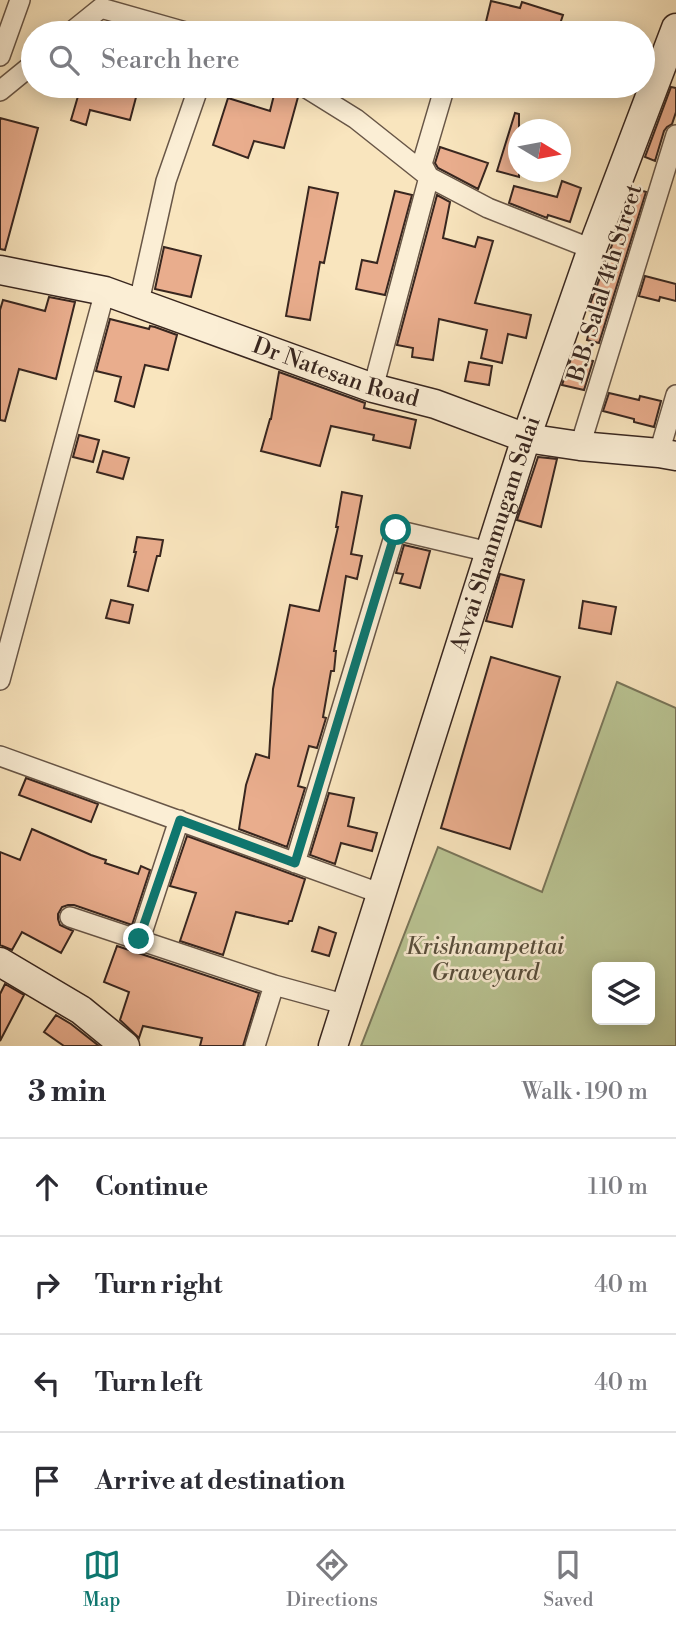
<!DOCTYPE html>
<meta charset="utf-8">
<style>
:root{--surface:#fff;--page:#f2f2f3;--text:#2b2b33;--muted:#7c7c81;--line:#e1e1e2;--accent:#0f766e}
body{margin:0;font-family:"Libre Bodoni",serif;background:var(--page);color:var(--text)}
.controls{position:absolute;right:21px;bottom:21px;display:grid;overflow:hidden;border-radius:10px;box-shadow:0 4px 18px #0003}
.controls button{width:63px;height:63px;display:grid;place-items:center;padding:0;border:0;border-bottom:2px solid var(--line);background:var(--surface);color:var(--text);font:35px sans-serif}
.compass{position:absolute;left:508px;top:119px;width:63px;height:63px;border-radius:50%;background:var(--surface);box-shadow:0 4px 18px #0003;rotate:100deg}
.stop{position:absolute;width:21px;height:21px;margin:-16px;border:5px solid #0f766e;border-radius:50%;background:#fff}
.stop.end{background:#0f766e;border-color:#fff;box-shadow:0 2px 7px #0008}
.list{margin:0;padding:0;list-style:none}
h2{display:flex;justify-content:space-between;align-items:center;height:91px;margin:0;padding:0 28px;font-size:30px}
h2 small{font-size:23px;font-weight:400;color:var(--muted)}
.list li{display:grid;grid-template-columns:46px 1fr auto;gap:21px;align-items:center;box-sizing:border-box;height:98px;padding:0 28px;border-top:2px solid var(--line)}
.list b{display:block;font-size:26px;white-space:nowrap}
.list em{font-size:23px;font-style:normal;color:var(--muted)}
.icon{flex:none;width:38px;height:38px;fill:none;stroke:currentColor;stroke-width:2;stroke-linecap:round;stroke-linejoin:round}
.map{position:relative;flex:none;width:676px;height:1046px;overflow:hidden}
.search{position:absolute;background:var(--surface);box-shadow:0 4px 18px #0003;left:21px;right:21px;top:21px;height:77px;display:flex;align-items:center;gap:18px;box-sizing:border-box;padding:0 24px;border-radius:38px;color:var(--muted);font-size:26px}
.sheet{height:483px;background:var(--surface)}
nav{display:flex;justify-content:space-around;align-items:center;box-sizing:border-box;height:98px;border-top:2px solid var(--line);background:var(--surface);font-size:19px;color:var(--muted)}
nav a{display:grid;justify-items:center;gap:4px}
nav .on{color:var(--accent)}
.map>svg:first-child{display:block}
.green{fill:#bac594;stroke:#79765a;stroke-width:2;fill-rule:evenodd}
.building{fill:#e9ad8d;stroke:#38261f;stroke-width:2}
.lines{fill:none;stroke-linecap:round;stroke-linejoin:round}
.street-casing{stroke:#685647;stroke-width:22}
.secondary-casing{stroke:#38261f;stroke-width:31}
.street{stroke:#fbeed5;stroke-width:19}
.secondary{stroke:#fbeed5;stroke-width:28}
.route{stroke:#0f766e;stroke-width:9}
.labels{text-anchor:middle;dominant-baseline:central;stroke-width:5;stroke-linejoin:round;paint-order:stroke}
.street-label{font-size:23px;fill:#38261f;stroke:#fbeed5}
.park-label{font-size:23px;font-style:italic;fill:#584e3c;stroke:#fbeed5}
</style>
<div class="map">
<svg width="676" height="1046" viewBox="0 0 676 1046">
<rect width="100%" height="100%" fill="#f9e5be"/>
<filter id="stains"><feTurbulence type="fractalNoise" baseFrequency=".00286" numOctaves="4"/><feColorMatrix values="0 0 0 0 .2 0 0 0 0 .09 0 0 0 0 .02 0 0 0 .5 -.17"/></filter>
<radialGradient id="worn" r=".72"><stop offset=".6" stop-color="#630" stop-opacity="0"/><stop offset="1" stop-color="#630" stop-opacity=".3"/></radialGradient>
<!-- green -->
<path class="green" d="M617 682 676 708V1046H361L438 847 542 892ZM597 967H650V1020H597Z"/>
<!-- building -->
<path class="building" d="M491 1 520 8 522 2 563 15 557 33H497L484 30Z
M81 86 102 92 104 86H139L130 120 90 110 86 125 71 120Z
M276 87 292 91 298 97 284 148 254 141 248 158 213 145 228 98 270 111Z
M671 87 676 88V112L672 124 667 127 664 131 655 161 645 157Z
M515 113 519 114V177L497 171Z
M0 118 38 128 5 250 0 249Z
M440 147 488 163 478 189 438 168 435 163Z
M562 181 581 188 570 222 548 215 547 218 509 203 514 186 557 197Z
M309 187 338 193 324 263 320 262 310 320 286 316Z
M633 188 646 192 599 343 587 340 594 311 588 310Z
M395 191 412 195 385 295 356 289 362 260 377 263Z
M437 195 450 202 443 238 475 247 478 237 493 241 475 303 531 315 526 338 508 334 502 363 481 358 487 330 439 319 433 360 412 357 413 348 397 345Z
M164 247 201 256 191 297 155 289Z
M645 276 676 284V301L660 297 659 301 639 296Z
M49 297 75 302 56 379 19 369 5 421 0 420V310L3 300 45 311Z
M110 319 149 329 150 326 155 327 177 335 168 370 145 365 134 407 115 401 121 377 96 371Z
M572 356 593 361 584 390 562 385Z
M469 362 492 366 489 385 465 381Z
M279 372 365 403 364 408 416 420 410 448 373 440 374 435 331 426 320 466 261 451 270 419H271Z
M609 393 639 400 640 396 661 401 654 427 634 422V419L603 411Z
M79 435 99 440 93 462 73 457Z
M103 451 129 458 123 479 97 472Z
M538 457 557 459 541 527 517 520Z
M342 492 362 496 351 554 362 556 357 579 346 576 334 651H336L334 671H331L323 717 326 718 317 748 309 746 298 786 305 788 287 847 239 829 246 785 256 754 269 758 273 689 290 605 319 611 338 527H336Z
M137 537 163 540 160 556H157L148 591 128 586 136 552H134Z
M404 545 430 551 420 588 400 583 403 574 396 573Z
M500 574 524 580 512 627 486 621Z
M111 600 133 605 129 623 106 618Z
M583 601 616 607 611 634 579 628Z
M491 657 560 677 510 849 441 828Z
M26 778 98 804 91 822 19 795Z
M329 793 354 798 348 826 377 833 372 851 341 843 335 864 310 855Z
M32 829 91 855 106 860 105 863 138 874 141 866 150 870 132 925 74 905H68L62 907 58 914V919L60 925 73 931 61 953 22 932 12 950 0 945V852L20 860Z
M187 836 305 879 292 921H289L288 924 236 912 223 955 180 941 196 893 170 886Z
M319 927 336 933 329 956 312 951Z
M117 946 259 993 243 1046H200L202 1038 143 1026 139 1038 120 1020 129 992 104 982Z
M5 984 24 995 0 1041V994Z
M56 1015 71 1024 99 1046H64L44 1032Z"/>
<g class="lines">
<!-- street casing -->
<g class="street-casing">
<path id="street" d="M70 33 101 8 189 33
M0 56 20 0
M303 86 356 119 429 177 488 208 592 249
M0 91 33 64
M139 302 166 181 199 86
M373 388 429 177 422 164 445 86
M580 446 676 135
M659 453 676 395
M0 680 105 291
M0 756 382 894
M295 863 396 530 489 552
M70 917 274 985 347 1005
M140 939 179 820
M255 1046 274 985"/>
</g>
<!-- secondary casing -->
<g class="secondary-casing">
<g id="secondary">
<path id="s1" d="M0 270 105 291 373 388 435 404 526 438 580 446 659 453 676 456"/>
<path d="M0 962 81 1010 125 1046"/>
<path id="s2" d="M333 1046 526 438 592 249 676 28"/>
</g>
</g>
<!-- street -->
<use href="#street" class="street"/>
<!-- secondary -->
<use href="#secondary" class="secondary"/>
</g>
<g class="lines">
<!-- route -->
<path class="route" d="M139 939 180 820 295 863 396 530"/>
</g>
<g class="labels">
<!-- street labels -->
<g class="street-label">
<text transform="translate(605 283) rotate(-73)">B.B. Salal 4th Street</text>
<text stroke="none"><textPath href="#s1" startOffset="352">Dr Natesan Road</textPath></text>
<text stroke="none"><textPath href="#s2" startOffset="537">Avvai Shanmugam Salai</textPath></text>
</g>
<!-- park labels -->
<g class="park-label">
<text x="485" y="947">Krishnampettai<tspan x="485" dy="26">Graveyard</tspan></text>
</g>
</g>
<rect width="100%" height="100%" filter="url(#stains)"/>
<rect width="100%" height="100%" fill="url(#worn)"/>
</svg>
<div class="controls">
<button><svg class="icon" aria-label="layers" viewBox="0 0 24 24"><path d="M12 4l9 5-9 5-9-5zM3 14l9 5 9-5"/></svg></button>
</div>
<svg class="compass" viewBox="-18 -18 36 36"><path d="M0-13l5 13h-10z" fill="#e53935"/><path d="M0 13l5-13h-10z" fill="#7c7c81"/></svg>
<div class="stop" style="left:396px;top:530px"></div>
<div class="stop end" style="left:139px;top:939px"></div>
<div class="search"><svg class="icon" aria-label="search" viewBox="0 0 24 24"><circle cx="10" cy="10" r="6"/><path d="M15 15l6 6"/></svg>Search here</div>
</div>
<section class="sheet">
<h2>3 min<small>Walk · 190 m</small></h2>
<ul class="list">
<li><svg class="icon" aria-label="ahead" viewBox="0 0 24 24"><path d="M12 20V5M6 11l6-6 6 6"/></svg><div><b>Continue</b></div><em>110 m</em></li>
<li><svg class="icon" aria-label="right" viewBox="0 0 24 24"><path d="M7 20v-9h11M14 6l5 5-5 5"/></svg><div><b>Turn right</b></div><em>40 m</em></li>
<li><svg class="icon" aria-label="left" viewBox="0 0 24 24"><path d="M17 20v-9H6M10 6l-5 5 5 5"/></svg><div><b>Turn left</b></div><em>40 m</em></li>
<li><svg class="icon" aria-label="arrive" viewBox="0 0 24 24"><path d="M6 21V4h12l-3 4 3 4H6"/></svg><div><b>Arrive at destination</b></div></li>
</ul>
</section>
<nav>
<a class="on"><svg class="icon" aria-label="map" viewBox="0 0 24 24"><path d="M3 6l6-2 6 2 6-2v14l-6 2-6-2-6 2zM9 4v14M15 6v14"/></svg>Map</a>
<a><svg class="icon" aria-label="directions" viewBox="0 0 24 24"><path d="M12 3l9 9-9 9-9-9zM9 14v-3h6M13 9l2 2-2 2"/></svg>Directions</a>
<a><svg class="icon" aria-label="saved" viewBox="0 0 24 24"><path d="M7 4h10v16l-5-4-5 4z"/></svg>Saved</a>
</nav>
